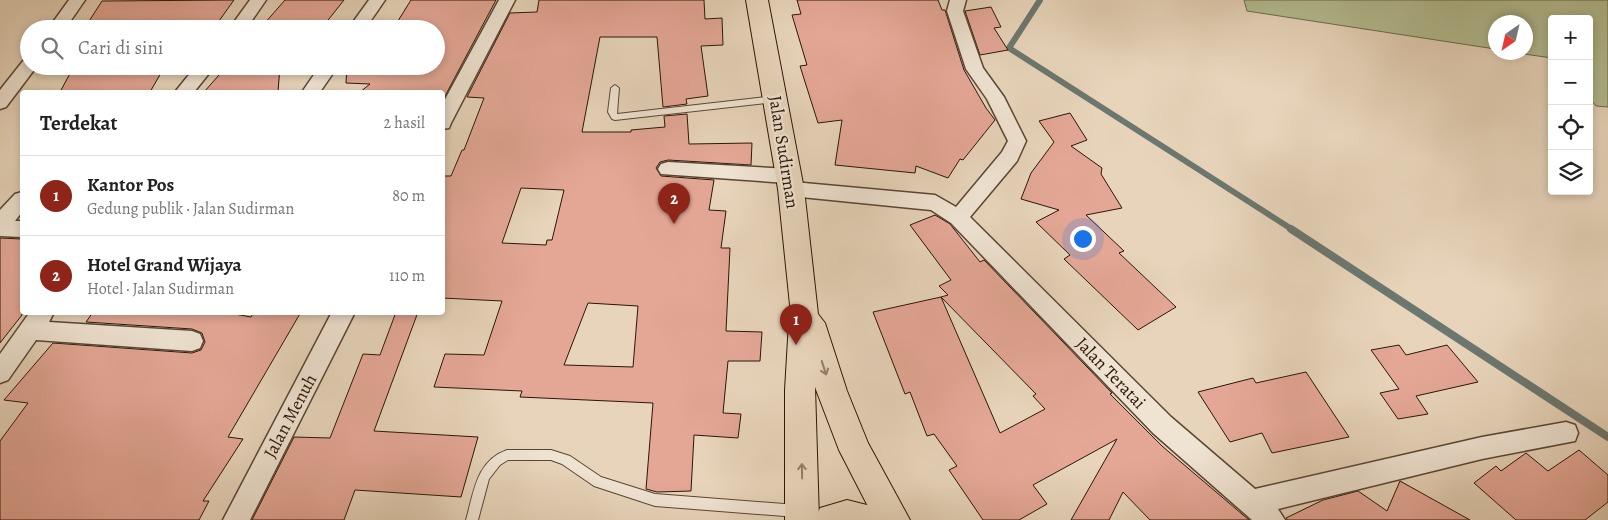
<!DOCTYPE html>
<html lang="id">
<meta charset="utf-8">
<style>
:root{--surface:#fff;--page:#f2f2f2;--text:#222;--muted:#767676;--line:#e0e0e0;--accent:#8f2418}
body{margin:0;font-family:Alegreya,serif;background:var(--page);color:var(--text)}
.controls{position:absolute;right:15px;top:15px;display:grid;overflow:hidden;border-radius:5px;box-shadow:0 2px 8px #0003}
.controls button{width:45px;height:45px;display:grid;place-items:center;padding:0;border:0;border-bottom:1px solid var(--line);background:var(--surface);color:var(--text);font:25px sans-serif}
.compass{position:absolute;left:1488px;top:15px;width:45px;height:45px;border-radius:50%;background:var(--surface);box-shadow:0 2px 8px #0003;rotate:214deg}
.you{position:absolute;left:1082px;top:238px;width:18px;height:18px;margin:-12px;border:4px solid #fff;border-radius:50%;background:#1a73e8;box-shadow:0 0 0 8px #1a73e833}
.badge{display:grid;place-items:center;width:32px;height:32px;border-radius:50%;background:var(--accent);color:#fff;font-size:16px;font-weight:700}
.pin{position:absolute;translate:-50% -41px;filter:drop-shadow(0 1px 2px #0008)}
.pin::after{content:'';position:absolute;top:26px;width:18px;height:15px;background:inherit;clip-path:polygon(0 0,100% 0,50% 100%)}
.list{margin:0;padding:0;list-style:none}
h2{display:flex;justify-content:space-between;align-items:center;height:65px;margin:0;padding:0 20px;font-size:21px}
h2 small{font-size:16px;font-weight:400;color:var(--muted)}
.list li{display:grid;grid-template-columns:32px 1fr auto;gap:15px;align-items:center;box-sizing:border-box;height:80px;padding:0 20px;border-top:1px solid var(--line)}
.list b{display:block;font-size:19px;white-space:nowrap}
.list p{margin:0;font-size:16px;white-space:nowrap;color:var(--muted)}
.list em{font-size:16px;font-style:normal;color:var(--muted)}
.icon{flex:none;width:28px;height:28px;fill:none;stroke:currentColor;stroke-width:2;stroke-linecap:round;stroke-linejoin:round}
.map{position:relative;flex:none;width:1608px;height:520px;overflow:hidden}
.search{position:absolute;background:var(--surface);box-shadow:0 2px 8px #0003;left:20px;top:20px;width:425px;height:55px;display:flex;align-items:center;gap:12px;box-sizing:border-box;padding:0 18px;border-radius:28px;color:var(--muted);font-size:19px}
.panel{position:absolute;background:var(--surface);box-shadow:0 2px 8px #0003;left:20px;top:90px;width:425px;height:225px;border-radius:5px}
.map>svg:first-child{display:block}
.green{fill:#b3bd92;stroke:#6f6a4d}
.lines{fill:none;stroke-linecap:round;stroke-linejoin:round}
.stream-far1{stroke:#6c776f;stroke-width:6}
.stream{stroke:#6c776f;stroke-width:8}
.building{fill:#e4a796;stroke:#2b1608;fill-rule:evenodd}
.service-casing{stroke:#5a4634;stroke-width:2}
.minor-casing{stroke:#5a4634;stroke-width:3}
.primary-casing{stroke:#2b1608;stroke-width:2}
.trunk-casing{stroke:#2b1608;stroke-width:2}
.service{fill:#efe3d2;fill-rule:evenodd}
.minor{fill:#efe3d2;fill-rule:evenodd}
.primary{fill:#e7d4ba;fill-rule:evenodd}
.trunk{fill:#e7d4ba;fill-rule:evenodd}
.oneway{stroke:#927e6a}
.labels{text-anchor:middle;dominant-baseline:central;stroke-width:4.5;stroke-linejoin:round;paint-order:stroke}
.street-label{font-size:18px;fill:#2b1608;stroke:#efe3d2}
</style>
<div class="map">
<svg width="1608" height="520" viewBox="0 0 1608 520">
<rect width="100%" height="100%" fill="#e7d4ba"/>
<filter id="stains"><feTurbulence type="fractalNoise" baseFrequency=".004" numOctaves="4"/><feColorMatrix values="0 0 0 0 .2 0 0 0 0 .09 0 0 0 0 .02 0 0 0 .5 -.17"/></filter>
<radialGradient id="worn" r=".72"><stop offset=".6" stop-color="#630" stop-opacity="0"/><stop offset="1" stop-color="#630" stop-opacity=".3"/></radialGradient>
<!-- green -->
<path class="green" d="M1244 0H1608V107L1596 106 1589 98V19H1552V58L1517 53 1526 52V22H1496L1495 49 1247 11Z"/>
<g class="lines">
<!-- stream-far1 -->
<path class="stream-far1" d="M1040 0 1009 48 1293 230"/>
<!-- stream -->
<path class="stream" d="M1291 229 1608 437"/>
</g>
<!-- building -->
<path class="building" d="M234 0 214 28 157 22 154 29H84L102 1Z
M285 0H344L321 29H288L264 24Z
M411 0H496L445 96 442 95V92H360L370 84 346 83 347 66H436V29H393Z
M539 0H704L705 19 722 18 723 45 701 46 708 96 686 99 687 104 663 107 657 37H600L582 132H631V130L665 127 664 116 687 114 689 144 752 143 751 165 668 160 660 162 656 168 661 176 714 180 709 210 726 211 721 248H730L726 331 762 332 760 361H728L723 413 741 414 738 438 694 435 691 491 657 492 646 489 653 403 520 397 522 391 434 387 445 354 484 355 502 301 442 298V176H451L462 150H464L484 98 467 97 510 13 537 12ZM521 188 564 190 552 240H547L546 245 502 243ZM588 303 638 306 633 367 564 365Z
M797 0H938L942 10H945L964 70 986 108 995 120 963 160 960 159 948 178 916 166 915 173 835 165 842 120 818 123 800 66 807 65 792 15 801 14Z
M991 7 1001 27 994 28 1008 50 980 55 965 11Z
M74 66H165L150 92H60Z
M227 66H280L278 92H204Z
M1070 113 1087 140 1071 146 1102 168 1101 174 1122 208 1086 215 1124 251 1119 253 1176 307 1138 330 1064 259 1070 255 1036 222 1059 210 1021 199 1031 173 1054 142 1039 121Z
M935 215 950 224 980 262 984 260 1112 393 1110 394 1162 446 1249 520H1150L1123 492 1109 520H1071L1117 439 1033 485 1047 504 1019 520H983L949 470 957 466 934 434 927 436 910 392 905 394 873 312 941 297 1000 433 1045 409 1033 396 1036 394 941 297 948 295 939 286 951 280 910 225Z
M0 238 22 239V315L0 343Z
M93 312H224L251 317 254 312H301L228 437 243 439 203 501H209L199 520H0V441L28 403 4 400 53 343 192 353 201 350 205 342 202 333 192 329 86 322Z
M396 312H418L374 431 478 437 461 497 355 490 344 520H252L294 437 330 438 363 354 380 355Z
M1399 345 1406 355 1447 345 1478 382 1416 396 1428 414 1398 419 1380 393 1399 389 1371 350Z
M1306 372 1349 437 1272 453 1262 433 1230 442 1198 392 1253 378 1256 383Z
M1579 450 1608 475V502L1585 520H1516L1474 483 1496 466 1501 471 1526 453 1548 471Z
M1400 481 1470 520H1287L1286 518 1323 500 1358 491 1387 511Z"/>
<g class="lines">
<!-- service casing -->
<g class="service-casing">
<path id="service" d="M615 85 619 88 617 114 775 96 779 99 775 102 615 120 612 119 608 112 611 88Z
M507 450H551L570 456 601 477 655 494 797 505 801 507 803 511 801 515 797 517 655 506 594 486 562 464 551 460H508L500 465 489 479 478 520H466C474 492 476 461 507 450Z"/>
</g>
<!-- minor casing -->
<g class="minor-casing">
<path id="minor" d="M69 0H85L65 29H48Z
M250 0H266L246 29H229Z
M369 0H385L365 29H348Z
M499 0H515L451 123 449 128 442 129V105Z
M950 0H966L963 11 983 68 1004 97 1026 141 1017 161 970 217 1171 417 1255 489 1482 437 1566 422 1575 425 1578 433 1575 441 1482 459 1278 509 1285 520H1252L1153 433 951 223 931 210 791 196 784 194 781 189 787 183 661 174 658 169 661 164 668 162 789 169 796 171 799 176 793 182 935 195 956 207 1002 152 1008 141 987 99 966 69 947 11Z
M29 59V66H37L6 107 0 109V90L23 61Z
M196 66H215L194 92H175Z
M320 66H338L320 92H302Z
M22 192V212L15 221H22V237L0 236V210L15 194Z
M30 312H54L49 322 192 331 200 334 203 341 200 348 192 351 36 340 8 380 0 383V354Z
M332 312H355L250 520H223Z"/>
</g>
<!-- primary casing -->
<g class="primary-casing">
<path id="primary" d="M746 0H768L804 189 818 314 825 323 847 391 868 443 910 520H875L839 450 815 387 819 520H785V390L790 305 778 189Z"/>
</g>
<!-- trunk casing -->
<g class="trunk-casing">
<path id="trunk" d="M847 500 879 508 884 520H815L820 508Z"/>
</g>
<!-- service -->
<use href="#service" class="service"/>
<!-- minor -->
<use href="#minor" class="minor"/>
<!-- primary -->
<use href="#primary" class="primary"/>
<!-- trunk -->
<use href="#trunk" class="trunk"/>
</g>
<!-- one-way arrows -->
<defs><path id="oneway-shaft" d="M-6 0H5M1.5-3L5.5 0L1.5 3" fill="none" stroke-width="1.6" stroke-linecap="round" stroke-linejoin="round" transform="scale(1.25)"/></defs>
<g class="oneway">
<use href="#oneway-shaft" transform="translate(824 368) rotate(72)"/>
<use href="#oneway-shaft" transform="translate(802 471) rotate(-91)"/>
</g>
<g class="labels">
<!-- street labels -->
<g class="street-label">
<text transform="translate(784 152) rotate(81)">Jalan Sudirman</text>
<text transform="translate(1111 373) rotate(46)">Jalan Teratai</text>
<text transform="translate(290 416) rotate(-62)">Jalan Menuh</text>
</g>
</g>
<rect width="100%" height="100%" filter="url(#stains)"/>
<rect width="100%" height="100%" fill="url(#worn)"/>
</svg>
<div class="controls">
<button>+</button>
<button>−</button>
<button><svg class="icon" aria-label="locate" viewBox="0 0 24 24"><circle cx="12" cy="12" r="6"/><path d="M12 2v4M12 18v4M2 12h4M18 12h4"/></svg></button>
<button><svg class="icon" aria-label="layers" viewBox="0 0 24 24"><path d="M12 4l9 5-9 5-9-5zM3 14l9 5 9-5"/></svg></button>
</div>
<svg class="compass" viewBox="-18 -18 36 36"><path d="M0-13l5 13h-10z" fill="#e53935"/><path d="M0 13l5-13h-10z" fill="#767676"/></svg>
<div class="you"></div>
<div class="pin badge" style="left:796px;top:345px">1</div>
<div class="pin badge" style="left:674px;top:224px">2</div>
<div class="search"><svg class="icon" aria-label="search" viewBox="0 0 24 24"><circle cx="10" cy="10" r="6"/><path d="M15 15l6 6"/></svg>Cari di sini</div>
<section class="panel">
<h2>Terdekat<small>2 hasil</small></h2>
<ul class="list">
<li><span class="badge">1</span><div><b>Kantor Pos</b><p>Gedung publik · Jalan Sudirman</p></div><em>80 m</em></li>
<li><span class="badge">2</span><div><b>Hotel Grand Wijaya</b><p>Hotel · Jalan Sudirman</p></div><em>110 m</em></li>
</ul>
</section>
</div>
